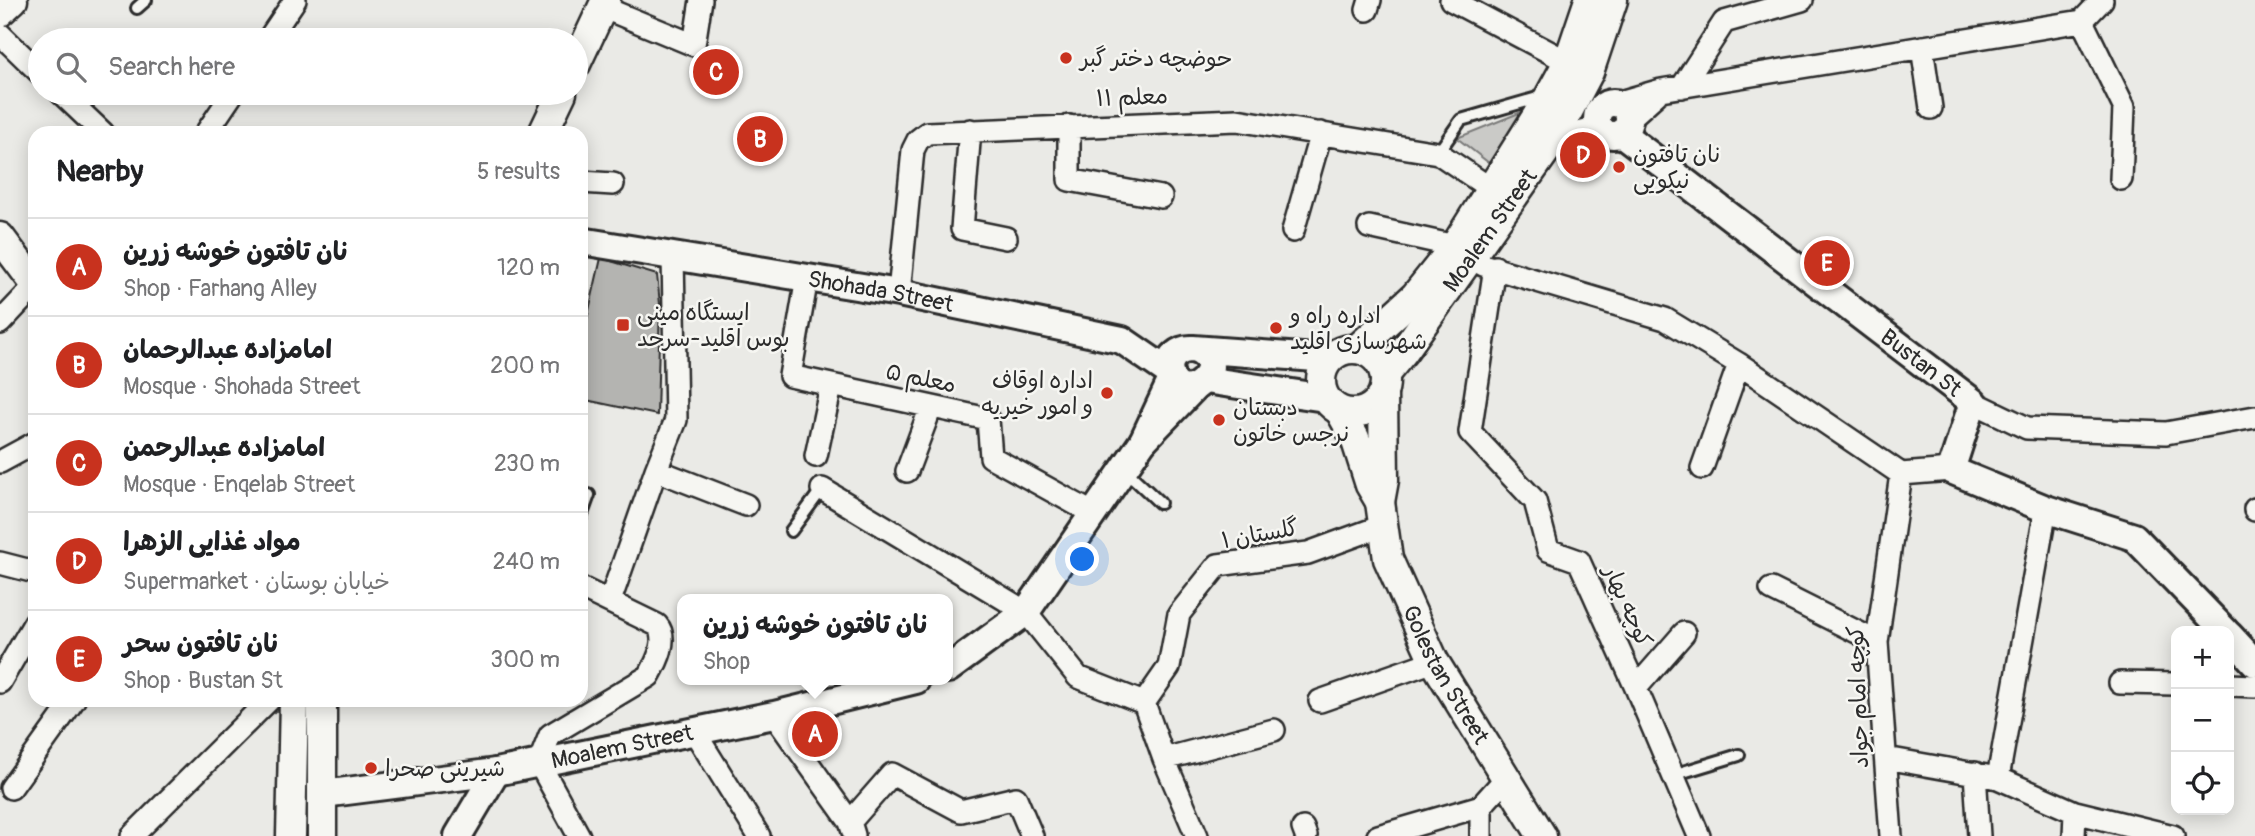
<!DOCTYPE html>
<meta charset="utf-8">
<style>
:root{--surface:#fff;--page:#f6f6f6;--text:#202124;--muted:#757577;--line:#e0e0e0;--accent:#c8321e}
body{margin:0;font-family:Pangolin,"Playpen Sans Arabic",sans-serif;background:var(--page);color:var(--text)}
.controls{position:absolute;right:21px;bottom:21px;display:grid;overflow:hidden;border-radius:14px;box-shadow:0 4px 18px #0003}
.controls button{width:63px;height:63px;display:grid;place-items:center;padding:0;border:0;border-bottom:2px solid var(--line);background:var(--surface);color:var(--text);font:35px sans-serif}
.you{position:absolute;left:1083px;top:560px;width:24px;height:24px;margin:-18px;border:5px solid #fff;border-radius:50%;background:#1a73e8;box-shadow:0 0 0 10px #1a73e833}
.badge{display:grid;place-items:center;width:46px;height:46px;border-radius:50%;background:var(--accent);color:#fff;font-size:23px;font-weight:700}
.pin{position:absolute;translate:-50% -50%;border:4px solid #fff;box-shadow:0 2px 7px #0006}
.popup{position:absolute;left:677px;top:594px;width:276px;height:91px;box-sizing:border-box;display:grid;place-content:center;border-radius:14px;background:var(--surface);filter:drop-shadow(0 2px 5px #0005);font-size:23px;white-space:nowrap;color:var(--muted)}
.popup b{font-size:26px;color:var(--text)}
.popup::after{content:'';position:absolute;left:50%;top:100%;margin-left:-14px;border:14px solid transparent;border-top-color:var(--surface)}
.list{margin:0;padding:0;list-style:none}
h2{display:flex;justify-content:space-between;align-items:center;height:91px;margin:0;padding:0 28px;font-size:30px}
h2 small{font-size:23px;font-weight:400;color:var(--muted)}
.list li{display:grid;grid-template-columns:46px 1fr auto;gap:21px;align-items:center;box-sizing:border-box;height:98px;padding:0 28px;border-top:2px solid var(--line)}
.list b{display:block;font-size:26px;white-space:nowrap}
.list p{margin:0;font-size:23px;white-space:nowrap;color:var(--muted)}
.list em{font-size:23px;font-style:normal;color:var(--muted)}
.icon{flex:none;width:38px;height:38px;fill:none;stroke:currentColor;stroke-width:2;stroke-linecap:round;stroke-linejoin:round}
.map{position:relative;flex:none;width:2255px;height:836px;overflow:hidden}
.search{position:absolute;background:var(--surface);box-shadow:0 4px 18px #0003;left:28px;top:28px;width:560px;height:77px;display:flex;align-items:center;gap:18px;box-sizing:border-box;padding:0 24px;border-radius:38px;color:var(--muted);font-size:26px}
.panel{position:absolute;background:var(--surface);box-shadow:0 4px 18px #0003;left:28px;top:126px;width:560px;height:581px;border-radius:21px}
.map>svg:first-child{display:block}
.green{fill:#cacac7;stroke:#7a7a79;stroke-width:2}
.building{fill:#b4b4b1;stroke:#2b2b2b;stroke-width:2}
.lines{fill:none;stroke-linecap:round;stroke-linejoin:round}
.service-casing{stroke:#2b2b2b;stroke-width:16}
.minor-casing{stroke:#2b2b2b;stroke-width:26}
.tertiary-casing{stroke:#2b2b2b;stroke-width:32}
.secondary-casing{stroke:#2b2b2b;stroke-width:33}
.service{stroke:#f6f6f2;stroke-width:10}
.minor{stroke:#f6f6f2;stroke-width:21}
.tertiary{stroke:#f6f6f2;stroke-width:26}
.secondary{stroke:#f6f6f2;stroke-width:28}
.poi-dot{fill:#c8321e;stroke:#f6f6f2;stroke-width:2.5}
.labels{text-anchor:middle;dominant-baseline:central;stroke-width:5;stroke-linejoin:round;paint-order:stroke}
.poi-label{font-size:23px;fill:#2b2b2b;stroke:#f6f6f2;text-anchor:start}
.street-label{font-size:23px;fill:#2b2b2b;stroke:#f6f6f2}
</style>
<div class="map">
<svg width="2255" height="836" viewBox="0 0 2255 836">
<rect width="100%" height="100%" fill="#eaeae6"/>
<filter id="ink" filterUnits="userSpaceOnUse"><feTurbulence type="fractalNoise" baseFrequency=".0143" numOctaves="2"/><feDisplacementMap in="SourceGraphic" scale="14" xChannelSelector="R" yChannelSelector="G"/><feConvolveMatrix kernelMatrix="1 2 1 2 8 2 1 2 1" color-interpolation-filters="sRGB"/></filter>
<g filter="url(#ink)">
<!-- green -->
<path class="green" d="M1524 111 1489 163 1457 138Z"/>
<!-- building -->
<path class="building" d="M601 258 657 275 660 304 657 415 581 399V345Z"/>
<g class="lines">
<!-- service casing -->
<g class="service-casing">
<path id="service" d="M137 8 146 0
M1438 153 1461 120 1541 97
M1124 469 1160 503
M581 517 589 495
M791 531 822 489
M1673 775 1739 755"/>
</g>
<!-- minor casing -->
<g class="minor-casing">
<path id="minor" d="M1451 0 1568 62
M602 7 694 45 701 0
M1367 10 1370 0
M2082 21 2124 107 2121 179
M0 34 40 73
M268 40 295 0
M1922 47 1931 108
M1682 87 1724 22 1802 0
M61 93 103 133
M1616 103 1661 90 2082 21 2102 0
M1629 119 1657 94
M1069 126V180L1161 197
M970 130 962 229 1006 238
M206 133 233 93
M581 182 613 184
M1369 227 1455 246
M1293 231 1321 133
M1483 265 1665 319 1739 364 1901 474
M1495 267 1470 432 1535 501 1548 550 1579 561 1636 688 1699 836
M807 278 790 376 988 419 991 457 1094 514
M899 293 913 150 918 140 927 133 1237 120 1438 153 1491 189
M0 323 35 286
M1973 402 2027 428 2166 433 2255 417
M816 456 831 386
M0 462 35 443
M1702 468 1739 364
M656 470 746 505
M907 471 931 407
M1901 474 1951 470
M822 489 1026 612 1078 677 1144 703 1164 759 1197 836
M2255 509V510
M0 563 35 572
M1771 589 1877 642
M610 601 656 470 676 420 673 255
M0 682 35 622
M2120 683 2176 684
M2229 685 2255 686
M1636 688 1684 633
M1320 701 1434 661
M1144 703 1169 667 1179 614 1218 565 1308 553 1382 526
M774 715 850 822 854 835
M694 731 759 836
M1886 758 1998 778 2075 812 2173 836
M1164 759 1274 730
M1975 773 1979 836
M1998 778 2046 509
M11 788 74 700
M850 822 892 774 961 811 1016 798 1032 836
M1303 828 1306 836
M132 836 269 700
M579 836 539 763 550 735 649 676C657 662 669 639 657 625L581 588
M1378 836 1481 806
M1481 836V806L1507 777
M1891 836 1877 642 1901 474
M2074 836 2075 812"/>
</g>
<!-- tertiary casing -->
<g class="tertiary-casing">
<g id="tertiary">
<circle cx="1613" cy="119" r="16"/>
<path id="s1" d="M1621 133 1973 402 1951 470 2046 509 2134 537 2225 631"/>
<path d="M1552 142 1602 130"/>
<path id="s2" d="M581 241 899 293 1122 340 1170 373"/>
<path d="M1193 349C1238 364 1180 413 1170 373 1166 358 1179 348 1193 349L1329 359"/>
<path d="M1172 379 1143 441 1195 387"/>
<path d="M1205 380 1325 398"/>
<path d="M2229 635 2255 663"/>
<path d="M948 669 1026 612 1143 441"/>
<path id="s3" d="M323 794 496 772 774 715 916 680"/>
<path d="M458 836 496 772"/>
</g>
</g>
<!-- secondary casing -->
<g class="secondary-casing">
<g id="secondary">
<path d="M0 12 13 0"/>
<path d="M576 64 606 0"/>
<path d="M543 133 562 93"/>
<path d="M0 237 35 284"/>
<circle cx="1353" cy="381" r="32"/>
<path d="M1357 349 1415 296 1455 246 1550 95 1568 62 1589 0"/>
<path id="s4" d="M1385 374 1404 351 1552 142 1589 72 1613 0"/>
<path d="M1340 411 1355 438 1370 485 1380 502 1384 480 1383 394"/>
<path id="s5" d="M1380 502 1388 559 1434 661 1542 836"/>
<path d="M322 700V836"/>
<path d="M291 836 294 700"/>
</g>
</g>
<!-- service -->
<use href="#service" class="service"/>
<!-- minor -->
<use href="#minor" class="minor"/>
<!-- tertiary -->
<use href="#tertiary" class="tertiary"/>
<!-- secondary -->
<use href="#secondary" class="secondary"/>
</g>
</g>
<!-- markers -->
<g class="poi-dot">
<circle cx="1066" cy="58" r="7"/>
<circle cx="1619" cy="167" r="7"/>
<rect x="616" y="318" width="14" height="14" rx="3.5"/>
<circle cx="1276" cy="328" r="7"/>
<circle cx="1107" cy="393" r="7"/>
<circle cx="1219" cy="420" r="7"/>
<circle cx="371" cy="768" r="7"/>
</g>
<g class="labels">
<!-- poi labels -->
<g class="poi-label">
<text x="1080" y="58">حوضچه دختر گبر</text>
<text x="1633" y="154">نان تافتون<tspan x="1633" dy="26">نیکویی</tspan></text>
<text x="637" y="312">ایستگاه مینی<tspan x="637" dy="26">بوس اقلید-سرحد</tspan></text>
<text x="1290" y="315">اداره راه و<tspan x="1290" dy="26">شهرسازی اقلید</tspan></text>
<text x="1093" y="380" text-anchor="end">اداره اوقاف<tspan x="1093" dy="26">و امور خیریه</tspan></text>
<text x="1233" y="407">دبستان<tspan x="1233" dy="26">نرجس خاتون</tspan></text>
<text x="385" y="768">شیرینی صحرا</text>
</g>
<!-- street labels -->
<g class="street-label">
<text transform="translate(1132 97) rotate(-2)">معلم ۱۱</text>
<text stroke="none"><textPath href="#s4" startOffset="178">Moalem Street</textPath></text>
<text stroke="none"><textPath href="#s2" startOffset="304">Shohada Street</textPath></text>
<text stroke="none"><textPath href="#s1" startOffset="378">Bustan St</textPath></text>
<text transform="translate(921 378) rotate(12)">معلم ۵</text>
<text transform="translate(1260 534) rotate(-10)">گلستان ۱</text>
<text transform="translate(1628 606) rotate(66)">کوچه بهار</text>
<text stroke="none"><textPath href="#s5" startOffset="187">Golestan Street</textPath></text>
<text transform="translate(1858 697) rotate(-92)">کوچه امام جواد</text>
<text stroke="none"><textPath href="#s3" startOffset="303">Moalem Street</textPath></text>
</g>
</g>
</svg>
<div class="controls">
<button>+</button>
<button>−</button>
<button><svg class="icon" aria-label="locate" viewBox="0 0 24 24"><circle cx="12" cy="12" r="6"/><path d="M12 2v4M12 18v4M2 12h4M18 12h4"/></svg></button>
</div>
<div class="you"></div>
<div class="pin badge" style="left:815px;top:734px">A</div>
<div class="popup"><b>نان تافتون خوشه زرین</b>Shop</div>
<div class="pin badge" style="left:760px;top:139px">B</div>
<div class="pin badge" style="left:716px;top:72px">C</div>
<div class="pin badge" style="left:1583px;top:155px">D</div>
<div class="pin badge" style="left:1827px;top:263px">E</div>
<div class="search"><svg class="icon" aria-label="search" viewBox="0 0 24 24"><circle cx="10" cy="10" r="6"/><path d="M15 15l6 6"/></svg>Search here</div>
<section class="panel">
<h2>Nearby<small>5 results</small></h2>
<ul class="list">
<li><span class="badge">A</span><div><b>نان تافتون خوشه زرین</b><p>Shop · Farhang Alley</p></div><em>120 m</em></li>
<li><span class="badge">B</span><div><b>امامزاده عبدالرحمان</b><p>Mosque · Shohada Street</p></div><em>200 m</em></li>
<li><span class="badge">C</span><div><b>امامزاده عبدالرحمن</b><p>Mosque · Enqelab Street</p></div><em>230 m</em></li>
<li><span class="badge">D</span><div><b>مواد غذایی الزهرا</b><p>Supermarket · خیابان بوستان</p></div><em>240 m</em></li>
<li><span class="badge">E</span><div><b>نان تافتون سحر</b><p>Shop · Bustan St</p></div><em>300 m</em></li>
</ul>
</section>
</div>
